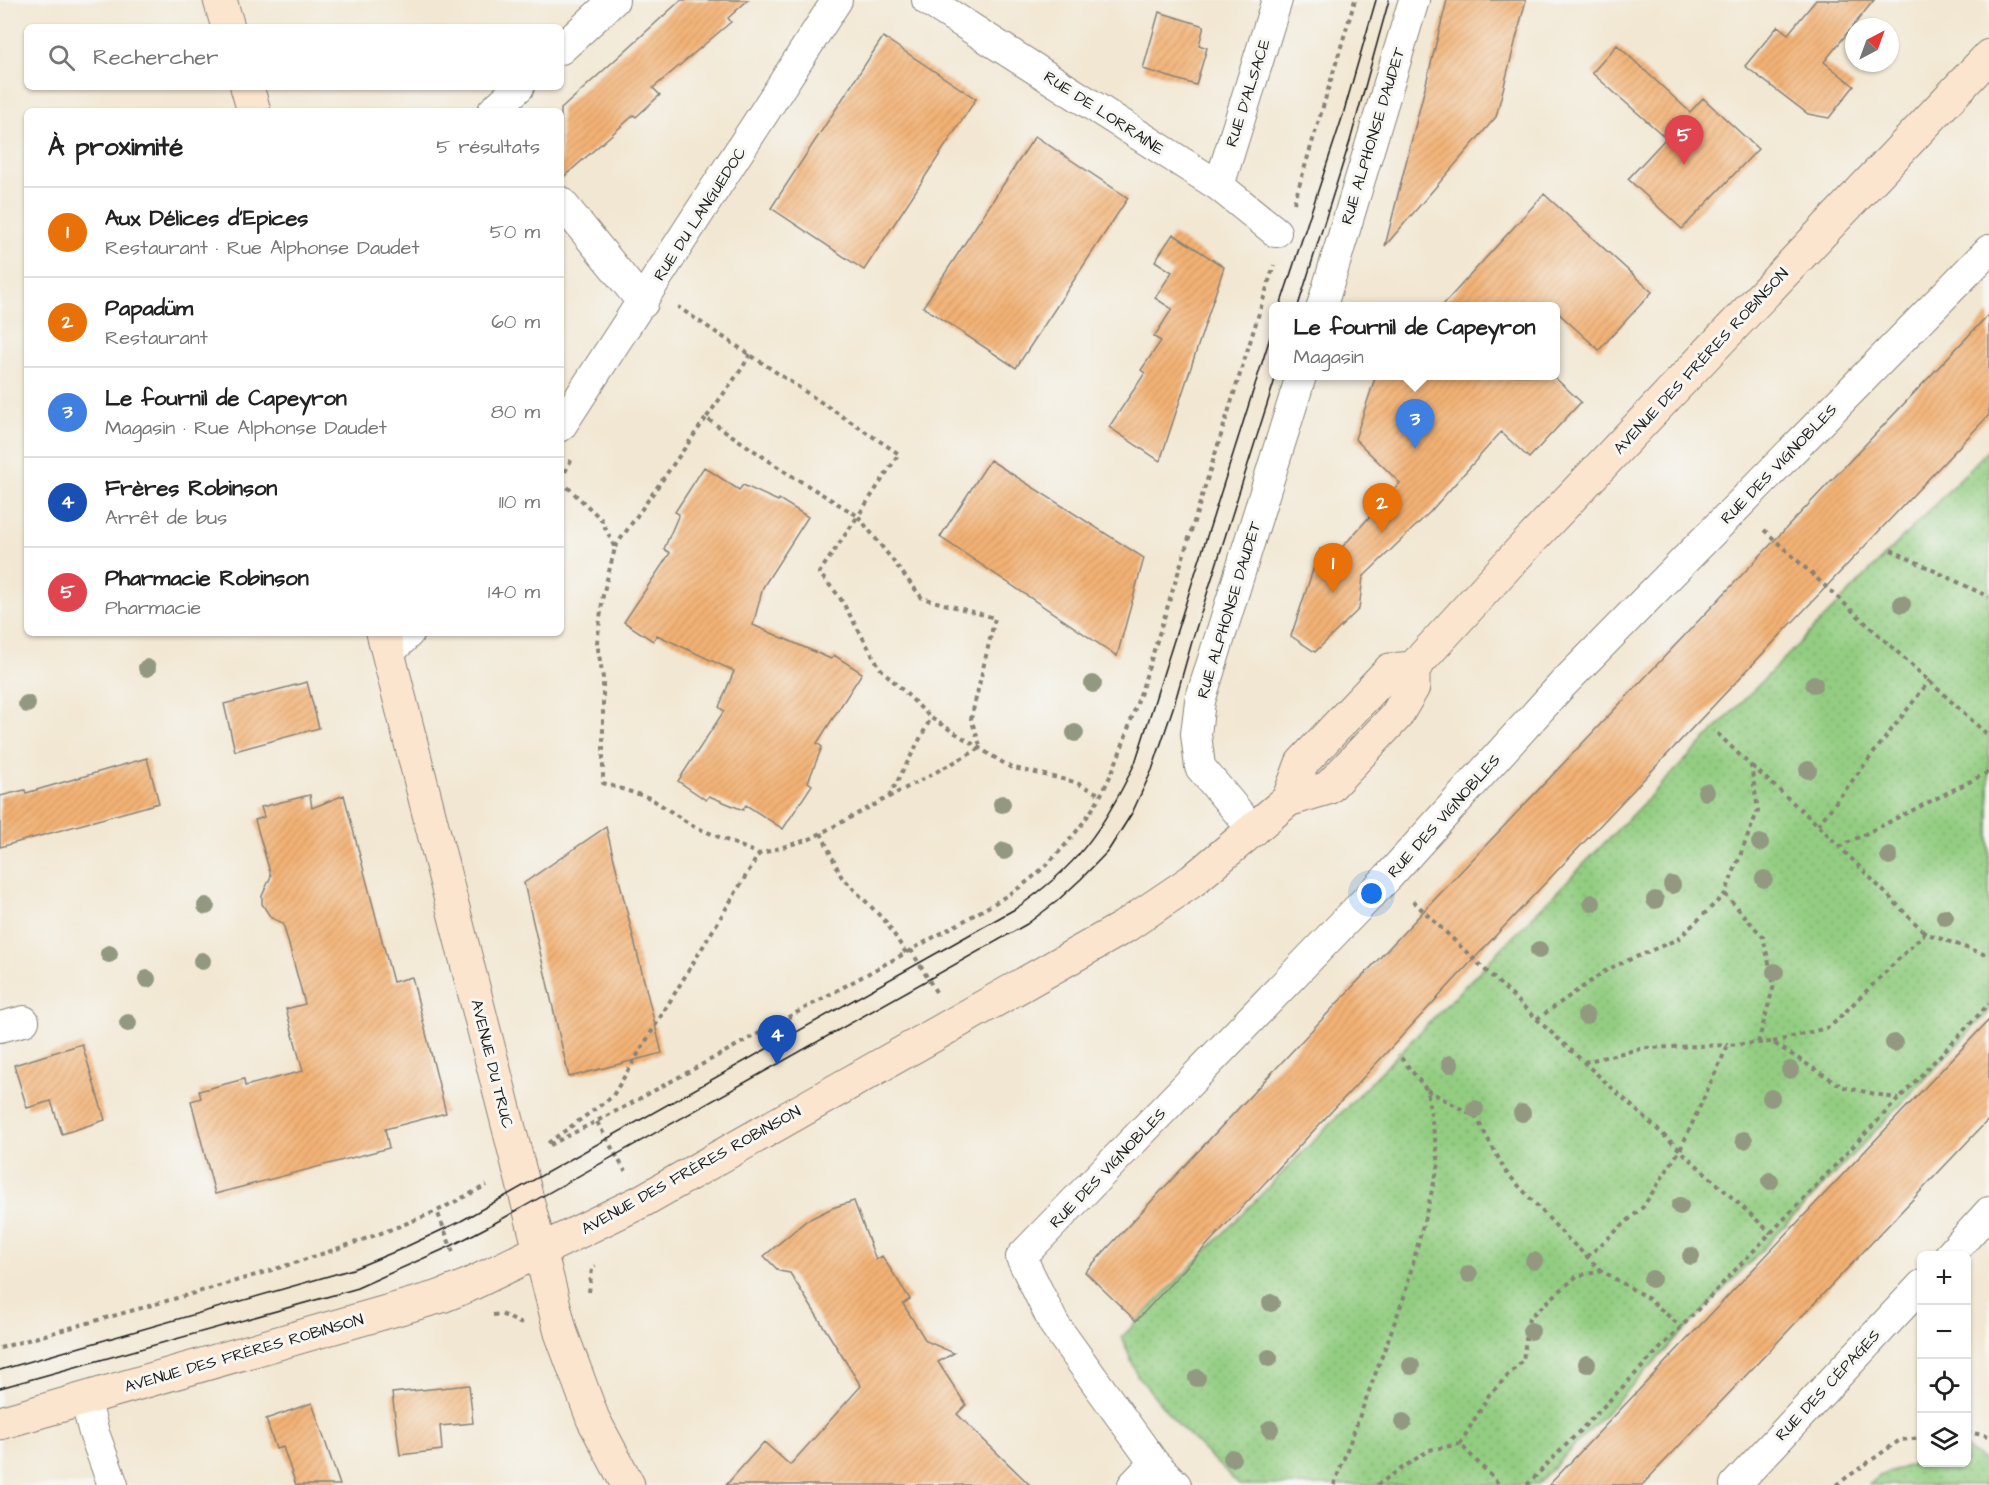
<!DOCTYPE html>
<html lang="fr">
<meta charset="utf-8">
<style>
:root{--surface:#fff;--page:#f6f6f6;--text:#222;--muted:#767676;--line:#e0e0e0;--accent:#111827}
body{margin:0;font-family:"Architects Daughter",sans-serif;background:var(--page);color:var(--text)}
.controls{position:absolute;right:18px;bottom:18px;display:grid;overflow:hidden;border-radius:9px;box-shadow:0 2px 4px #0004}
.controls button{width:54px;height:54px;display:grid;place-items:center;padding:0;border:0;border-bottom:2px solid var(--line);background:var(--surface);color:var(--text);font:30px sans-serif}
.compass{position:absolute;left:1845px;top:18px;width:54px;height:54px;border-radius:50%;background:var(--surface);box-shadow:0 2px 4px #0004;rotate:41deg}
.you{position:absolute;left:1372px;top:894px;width:21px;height:21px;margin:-15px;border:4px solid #fff;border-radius:50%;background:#1a73e8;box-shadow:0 0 0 9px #1a73e833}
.badge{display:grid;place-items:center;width:39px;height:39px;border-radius:50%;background:var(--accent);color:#fff;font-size:20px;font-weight:700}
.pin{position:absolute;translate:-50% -50px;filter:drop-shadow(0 2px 3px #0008)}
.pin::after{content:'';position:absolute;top:32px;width:21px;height:18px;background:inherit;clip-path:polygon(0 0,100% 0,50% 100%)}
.popup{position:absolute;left:1269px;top:302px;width:291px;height:78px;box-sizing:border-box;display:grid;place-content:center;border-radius:9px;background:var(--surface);filter:drop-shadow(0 2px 4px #0005);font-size:20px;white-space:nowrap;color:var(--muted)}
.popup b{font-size:22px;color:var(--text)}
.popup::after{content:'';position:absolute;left:50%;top:100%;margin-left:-12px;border:12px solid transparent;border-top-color:var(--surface)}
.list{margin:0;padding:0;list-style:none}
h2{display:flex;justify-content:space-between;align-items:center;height:78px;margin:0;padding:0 24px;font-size:26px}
h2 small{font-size:20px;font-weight:400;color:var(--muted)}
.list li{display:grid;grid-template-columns:39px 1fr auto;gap:18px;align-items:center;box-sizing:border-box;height:90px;padding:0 24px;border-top:2px solid var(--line)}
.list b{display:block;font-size:22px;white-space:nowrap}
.list p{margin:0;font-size:20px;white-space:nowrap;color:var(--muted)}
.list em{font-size:20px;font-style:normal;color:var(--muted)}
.icon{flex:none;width:33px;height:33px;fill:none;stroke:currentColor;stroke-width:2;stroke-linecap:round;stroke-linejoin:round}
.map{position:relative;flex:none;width:1989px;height:1485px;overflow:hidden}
.search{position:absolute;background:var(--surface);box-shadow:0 2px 4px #0004;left:24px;top:24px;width:540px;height:66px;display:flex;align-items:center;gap:15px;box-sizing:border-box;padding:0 21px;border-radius:9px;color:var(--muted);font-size:22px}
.panel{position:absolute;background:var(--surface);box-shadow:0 2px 4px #0004;left:24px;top:108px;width:540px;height:528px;border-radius:9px}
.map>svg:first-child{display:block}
.park{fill:url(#park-dots);stroke:#58744e;stroke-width:1.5}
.building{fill:url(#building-hatch)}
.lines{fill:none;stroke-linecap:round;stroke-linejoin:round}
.street-casing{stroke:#878277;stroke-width:32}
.secondary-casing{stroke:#878277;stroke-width:35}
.path{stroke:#878277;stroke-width:4;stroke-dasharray:4.5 4.5;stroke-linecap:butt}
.street{stroke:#fff;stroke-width:30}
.secondary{stroke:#fbe5cf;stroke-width:33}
.tram{stroke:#1c1c1c;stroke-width:1.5}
.tree{fill:#939981}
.labels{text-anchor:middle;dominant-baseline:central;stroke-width:6;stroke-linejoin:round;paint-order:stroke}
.street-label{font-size:16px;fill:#1c1c1c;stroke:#f6f6f2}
</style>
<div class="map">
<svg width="1989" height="1485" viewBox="0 0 1989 1485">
<defs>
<pattern id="park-dots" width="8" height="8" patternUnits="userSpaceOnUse" patternTransform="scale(1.5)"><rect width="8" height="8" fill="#93cd81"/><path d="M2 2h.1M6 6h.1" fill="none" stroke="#7eaf6f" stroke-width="1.8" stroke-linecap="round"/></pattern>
<pattern id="building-hatch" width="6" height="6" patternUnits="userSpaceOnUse" patternTransform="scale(1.5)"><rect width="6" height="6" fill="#f3b275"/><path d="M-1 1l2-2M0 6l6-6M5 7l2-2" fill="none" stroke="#d09865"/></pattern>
</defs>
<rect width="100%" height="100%" fill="#f6f6f2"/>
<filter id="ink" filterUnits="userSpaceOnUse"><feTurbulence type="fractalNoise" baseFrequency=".0167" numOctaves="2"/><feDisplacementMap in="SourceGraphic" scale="12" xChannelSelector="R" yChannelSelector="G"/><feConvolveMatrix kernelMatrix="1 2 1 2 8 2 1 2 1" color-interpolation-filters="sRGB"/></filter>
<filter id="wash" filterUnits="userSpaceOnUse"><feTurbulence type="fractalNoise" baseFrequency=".008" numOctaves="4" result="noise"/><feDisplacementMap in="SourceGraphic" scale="24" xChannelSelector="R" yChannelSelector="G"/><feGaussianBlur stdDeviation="1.35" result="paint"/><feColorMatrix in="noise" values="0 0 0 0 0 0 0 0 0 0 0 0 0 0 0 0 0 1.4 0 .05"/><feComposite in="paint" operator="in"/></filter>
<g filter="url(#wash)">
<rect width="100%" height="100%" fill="#f2e7d2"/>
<!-- park -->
<path class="park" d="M1989 449V1012L1537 1485H1239L1179 1426 1137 1375 1122 1337Z
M1967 1449 1989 1465V1485H1869L1877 1477 1921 1461 1966 1462Z"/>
<g id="blocks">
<!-- building -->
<path class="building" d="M681 0H748L728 18 731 22 653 88 660 95 636 117 634 115 561 179V109Z
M1447 0H1526L1496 117 1385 246Z
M1816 0H1874L1824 62 1854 86 1829 118 1808 114 1745 66 1778 26 1788 34Z
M1159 12 1204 26 1199 45 1207 48 1196 85 1143 69Z
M883 37 976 99 864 270 771 208Z
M1617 45 1690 112 1703 98 1758 149 1682 229 1628 179 1666 138 1592 73Z
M1035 136 1128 198 1016 368 923 307Z
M1544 194 1652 292 1599 350 1556 311V306H1442Z
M1173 234 1224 267 1160 461 1109 427 1145 373 1141 370 1161 341 1154 337 1172 309 1155 298 1172 272 1155 261Z
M1989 314V415L1498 933 1136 1321 1085 1272 1434 900Z
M1376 375H1552L1581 402 1529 458 1501 432 1430 512 1363 577 1359 609 1315 652 1291 636 1320 549 1336 554 1400 483 1355 439Z
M990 460 1144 558 1117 656 940 537Z
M704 467 739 490 743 485 778 501 779 499 808 517 763 587 753 625 831 659 834 655 862 673 817 743 822 747 808 782 812 785 783 829 746 805 743 810 709 796 706 800 678 781 724 711 719 707 734 671 657 635 653 641 624 622 670 553 664 549 679 514 675 512Z
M307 682 319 728 235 751 224 704Z
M147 758 159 803 0 847V796L25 790 26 793Z
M310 795 312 808 344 795 393 982 412 977 446 1113 385 1129 389 1148 215 1194 191 1101 201 1098 199 1091 244 1079 245 1086 303 1071 286 1009 305 1004 283 923 271 918 262 904V896L271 876 255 820 264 817 261 807Z
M606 827 662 1053 569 1077 524 883Z
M1989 1020V1119L1642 1485H1549Z
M82 1044 105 1120 62 1134 51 1101 27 1108 14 1065Z
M854 1201 876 1260 882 1256 910 1299 903 1304 926 1341 954 1353 938 1362 966 1405 957 1414 1030 1485H726L764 1442 790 1465 861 1386 790 1273 779 1271 764 1256 806 1221 832 1208Z
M469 1385 473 1423 440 1426 442 1450 400 1455 392 1393Z
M312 1403 340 1485H296L283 1447 276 1449 266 1419Z"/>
</g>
</g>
<g filter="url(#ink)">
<use href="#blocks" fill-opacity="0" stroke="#878277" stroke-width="1.5"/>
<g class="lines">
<!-- street casing -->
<g class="street-casing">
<path id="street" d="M927 0 1219 186 1276 232
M561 49 614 0
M493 111 519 87
M1219 186 1277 0
M561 202 643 303
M1322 306 1414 0
M561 426 837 0
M388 654 409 633
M1254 831 1200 767 1196 734 1200 701 1301 376
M0 1027 24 1021
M1949 1256 1989 1212
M85 1398 94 1433 113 1485
M1133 1485 1154 1463
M1176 1485 1154 1463 1054 1324 1021 1257 1388 877 1562 685 1989 250
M1735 1485 1922 1285"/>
</g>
<!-- secondary casing -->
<g class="secondary-casing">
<path id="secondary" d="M220 0 228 27
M247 87 254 111
M383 633 561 1333 593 1419 628 1485
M1288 800 1302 763 1390 670 1413 668
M0 1423 442 1296 467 1286 642 1201 1124 927 1192 881 1288 800 1328 788 1396 716 1413 687V668L1511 561 1989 56"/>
</g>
<!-- path -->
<path class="path" d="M1294 203 1355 0
M750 354 743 367 706 418 787 473 858 516 819 573 839 596 880 668 931 718 1010 767 1075 782 1101 795
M561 480 571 460
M561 481 601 519 615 548 603 595 597 643 603 678V783L650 798 693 826 759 854 810 839 981 748 971 719 995 618 922 598 858 516 899 454 678 307
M1764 530 1989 736
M615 547 706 418
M1891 550 1989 597
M1752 766 1818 825 1925 933
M889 797 931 718
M1818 825 1930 680
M821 833 841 876 886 922 906 953
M1839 847 1989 772
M1725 894 1763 937 1774 985 1758 1043
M1413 901 1543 1025 1771 1233
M936 992 911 950C946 930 984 911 1017 889 1048 868 1081 830 1099 798 1118 765 1128 727 1141 692L1274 265
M1537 1019 1608 969 1678 939 1725 894 1758 810 1751 766 1714 730
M1773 1042 1830 1027 1925 933 1989 956
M1584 1062 1644 1048 1728 1045
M1427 1090 1476 1117 1506 1172 1566 1237 1602 1271
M597 1122 625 1171
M548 1143 612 1097 759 854
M550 1145 626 1106 911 950
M453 1252 437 1211 487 1185
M1587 1257 1643 1207 1680 1150 1728 1045 1772 1042 1843 1087 1899 1099
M589 1292 592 1269 595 1265
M493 1315 501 1314 522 1324
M0 1348C146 1305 296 1270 437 1211
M1966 1432 1989 1436
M1460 1444 1489 1395 1523 1360 1529 1318 1577 1276 1602 1271 1649 1299 1681 1327
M1334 1485 1404 1297 1439 1164 1427 1090 1398 1054
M1377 1485 1429 1450 1460 1444 1500 1485
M1527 1485 1681 1327 1989 1004
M1836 1485 1900 1440 1922 1438"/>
<!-- street -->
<use href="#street" class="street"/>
<!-- secondary -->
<use href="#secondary" class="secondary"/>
<!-- tram -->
<path class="tram" d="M1280 306 1342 118 1376 0
M1298 306 1350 141 1389 0
M0 1370 353 1269 399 1250 461 1221 1015 909C1077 867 1103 830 1135 763L1274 325
M0 1388 355 1289 451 1246 493 1224 1027 924 1056 902 1081 879 1108 851 1132 813 1152 770 1174 705 1193 638 1276 376"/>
</g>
<!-- trees -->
<g class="tree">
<circle cx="1902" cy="604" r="9"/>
<circle cx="147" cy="668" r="9"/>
<circle cx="1093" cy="684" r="9"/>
<circle cx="1814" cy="684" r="9"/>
<circle cx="27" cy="704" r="9"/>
<circle cx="1075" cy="733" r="9"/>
<circle cx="1808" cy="770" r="9"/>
<circle cx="1706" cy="792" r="9"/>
<circle cx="1002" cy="804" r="9"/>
<circle cx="1760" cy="843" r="9"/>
<circle cx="1004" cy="851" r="9"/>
<circle cx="1889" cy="856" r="9"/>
<circle cx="1764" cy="879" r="9"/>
<circle cx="1672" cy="885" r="9"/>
<circle cx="1655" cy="900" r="9"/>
<circle cx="1592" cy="903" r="9"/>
<circle cx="206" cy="906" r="9"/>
<circle cx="1945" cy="917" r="9"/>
<circle cx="1539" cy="950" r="9"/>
<circle cx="109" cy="954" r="9"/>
<circle cx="202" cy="961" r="9"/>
<circle cx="1775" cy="972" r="9"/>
<circle cx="147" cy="979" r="9"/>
<circle cx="1586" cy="1016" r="9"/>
<circle cx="128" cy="1023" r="9"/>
<circle cx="1894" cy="1043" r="9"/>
<circle cx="1450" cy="1064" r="9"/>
<circle cx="1790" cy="1070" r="9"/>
<circle cx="1771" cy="1098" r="9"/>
<circle cx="1475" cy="1109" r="9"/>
<circle cx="1522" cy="1113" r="9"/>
<circle cx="1744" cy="1140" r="9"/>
<circle cx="1770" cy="1181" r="9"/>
<circle cx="1680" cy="1206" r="9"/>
<circle cx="1691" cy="1256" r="9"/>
<circle cx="1534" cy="1261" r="9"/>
<circle cx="1469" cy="1274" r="9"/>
<circle cx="1652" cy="1279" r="9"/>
<circle cx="1271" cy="1303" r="9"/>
<circle cx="1531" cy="1331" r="9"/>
<circle cx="1269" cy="1358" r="9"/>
<circle cx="1587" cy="1364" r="9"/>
<circle cx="1411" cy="1366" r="9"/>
<circle cx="1197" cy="1378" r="9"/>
<circle cx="1403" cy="1422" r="9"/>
<circle cx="1270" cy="1429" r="9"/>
<circle cx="1232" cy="1458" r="9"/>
</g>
</g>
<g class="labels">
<!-- street labels -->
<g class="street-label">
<text transform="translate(1248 93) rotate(-72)">RUE D'ALSACE</text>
<text transform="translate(1104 113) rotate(33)">RUE DE LORRAINE</text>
<text transform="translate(1373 136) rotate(-73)">RUE ALPHONSE DAUDET</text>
<text transform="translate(700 214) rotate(-57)">RUE DU LANGUEDOC</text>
<text transform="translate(1701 361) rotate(-47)">AVENUE DES FRÈRES ROBINSON</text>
<text transform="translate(1779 464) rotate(-46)">RUE DES VIGNOBLES</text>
<text transform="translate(1229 610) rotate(-73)">RUE ALPHONSE DAUDET</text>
<text transform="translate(1444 816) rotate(-48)">RUE DES VIGNOBLES</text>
<text transform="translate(492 1064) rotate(76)">AVENUE DU TRUC</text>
<text transform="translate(1108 1168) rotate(-46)">RUE DES VIGNOBLES</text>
<text transform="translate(691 1170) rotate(-29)">AVENUE DES FRÈRES ROBINSON</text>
<text transform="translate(244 1353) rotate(-16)">AVENUE DES FRÈRES ROBINSON</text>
<text transform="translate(1828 1385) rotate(-47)">RUE DES CÉPAGES</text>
</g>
</g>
</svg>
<div class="controls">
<button>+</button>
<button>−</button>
<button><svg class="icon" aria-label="locate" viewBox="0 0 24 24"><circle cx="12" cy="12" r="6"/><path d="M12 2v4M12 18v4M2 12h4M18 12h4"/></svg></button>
<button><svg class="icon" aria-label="layers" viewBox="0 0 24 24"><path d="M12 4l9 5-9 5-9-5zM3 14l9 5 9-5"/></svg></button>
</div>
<svg class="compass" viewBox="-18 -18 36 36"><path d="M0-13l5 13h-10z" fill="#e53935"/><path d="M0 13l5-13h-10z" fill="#767676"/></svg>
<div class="you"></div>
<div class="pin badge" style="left:1333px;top:593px;background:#e8710a">1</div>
<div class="pin badge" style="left:1382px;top:533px;background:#e8710a">2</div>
<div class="pin badge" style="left:1415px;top:449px;background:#3f7fe0">3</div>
<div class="popup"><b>Le fournil de Capeyron</b>Magasin</div>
<div class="pin badge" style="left:777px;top:1065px;background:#1a4fb4">4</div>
<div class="pin badge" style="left:1684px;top:165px;background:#e0444e">5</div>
<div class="search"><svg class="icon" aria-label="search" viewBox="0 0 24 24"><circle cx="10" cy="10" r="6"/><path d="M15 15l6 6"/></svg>Rechercher</div>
<section class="panel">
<h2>À proximité<small>5 résultats</small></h2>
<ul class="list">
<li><span class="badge" style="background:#e8710a">1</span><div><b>Aux Délices d'Epices</b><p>Restaurant · Rue Alphonse Daudet</p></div><em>50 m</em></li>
<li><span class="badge" style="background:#e8710a">2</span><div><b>Papadüm</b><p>Restaurant</p></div><em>60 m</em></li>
<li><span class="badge" style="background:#3f7fe0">3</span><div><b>Le fournil de Capeyron</b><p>Magasin · Rue Alphonse Daudet</p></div><em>80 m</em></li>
<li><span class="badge" style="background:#1a4fb4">4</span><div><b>Frères Robinson</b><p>Arrêt de bus</p></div><em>110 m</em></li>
<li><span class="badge" style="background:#e0444e">5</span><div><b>Pharmacie Robinson</b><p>Pharmacie</p></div><em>140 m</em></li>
</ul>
</section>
</div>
